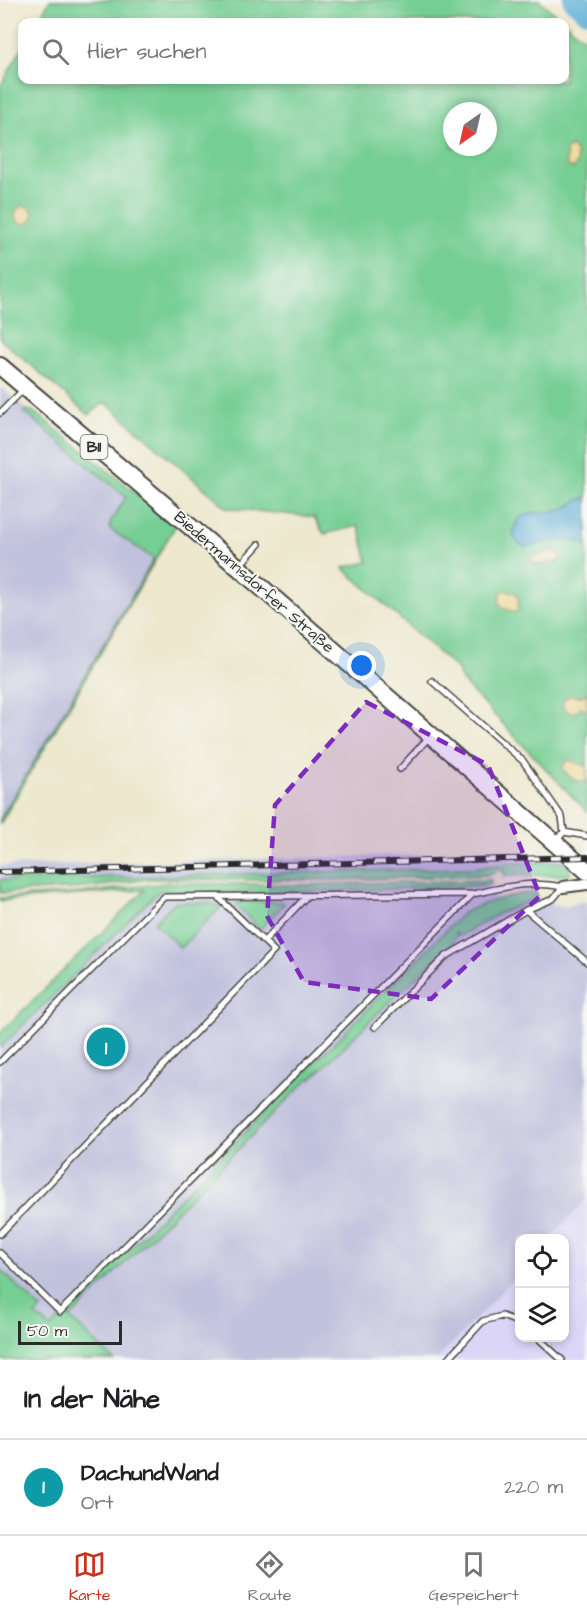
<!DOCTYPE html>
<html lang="de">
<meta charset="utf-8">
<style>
:root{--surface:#fff;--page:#f2f2f2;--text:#202124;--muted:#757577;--line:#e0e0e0;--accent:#c8321e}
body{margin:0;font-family:"Architects Daughter",sans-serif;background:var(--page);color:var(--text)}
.controls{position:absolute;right:18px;bottom:18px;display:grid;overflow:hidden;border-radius:12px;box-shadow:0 3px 9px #0003}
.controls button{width:54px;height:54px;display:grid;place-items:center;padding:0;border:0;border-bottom:2px solid var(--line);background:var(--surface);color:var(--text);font:30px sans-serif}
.compass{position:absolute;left:443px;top:102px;width:54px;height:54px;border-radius:50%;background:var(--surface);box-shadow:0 3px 9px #0003;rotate:214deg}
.scale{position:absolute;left:18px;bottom:15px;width:104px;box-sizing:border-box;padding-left:6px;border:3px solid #2b2b2b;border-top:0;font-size:16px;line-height:21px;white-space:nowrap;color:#2b2b2b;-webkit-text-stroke:4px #f6f6f2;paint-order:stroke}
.you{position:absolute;left:362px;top:666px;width:21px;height:21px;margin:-15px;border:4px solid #fff;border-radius:50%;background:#1a73e8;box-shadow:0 0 0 9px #1a73e833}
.badge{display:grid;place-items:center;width:39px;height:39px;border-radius:50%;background:var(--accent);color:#fff;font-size:20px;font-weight:700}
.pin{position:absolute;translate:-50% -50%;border:3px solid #fff;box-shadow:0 2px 6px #0006}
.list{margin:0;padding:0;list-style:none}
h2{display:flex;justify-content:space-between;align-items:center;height:78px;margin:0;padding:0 24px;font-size:26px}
h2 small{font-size:20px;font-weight:400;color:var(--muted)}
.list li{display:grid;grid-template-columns:39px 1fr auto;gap:18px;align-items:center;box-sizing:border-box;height:96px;padding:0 24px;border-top:2px solid var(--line)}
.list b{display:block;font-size:22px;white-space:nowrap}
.list p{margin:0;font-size:20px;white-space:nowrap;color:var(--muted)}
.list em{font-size:20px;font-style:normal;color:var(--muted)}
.icon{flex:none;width:33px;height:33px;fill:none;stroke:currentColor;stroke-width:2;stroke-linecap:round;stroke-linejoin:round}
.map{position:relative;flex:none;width:587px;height:1360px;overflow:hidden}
.search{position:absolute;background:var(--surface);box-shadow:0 3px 9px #0003;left:18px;right:18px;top:18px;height:66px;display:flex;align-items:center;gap:15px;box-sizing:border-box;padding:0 21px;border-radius:12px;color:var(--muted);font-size:22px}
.sheet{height:174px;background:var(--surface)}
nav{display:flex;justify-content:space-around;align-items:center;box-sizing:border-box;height:84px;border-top:2px solid var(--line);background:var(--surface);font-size:16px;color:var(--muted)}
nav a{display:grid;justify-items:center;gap:3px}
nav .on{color:var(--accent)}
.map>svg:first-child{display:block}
.built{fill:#dbd6f7}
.industrial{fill:#c1c2dd}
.green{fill:#75ce93;stroke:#507c5f;stroke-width:1.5;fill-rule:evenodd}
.sand{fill:#eeda9e;stroke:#8c8264;stroke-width:1.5}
.water{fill:#5aadd5;stroke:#426c80;stroke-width:1.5}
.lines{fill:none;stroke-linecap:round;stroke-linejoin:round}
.river{stroke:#5aadd5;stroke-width:24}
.service-casing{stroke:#484743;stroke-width:8}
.minor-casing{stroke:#484743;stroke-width:14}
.primary-casing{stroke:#484743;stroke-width:20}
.service{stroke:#fff;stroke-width:5}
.minor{stroke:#fff;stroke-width:10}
.primary{stroke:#fff;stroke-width:16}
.rail-casing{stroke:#2b2b2b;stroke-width:6}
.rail{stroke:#f6f6f2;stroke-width:4;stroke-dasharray:11;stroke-linecap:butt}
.marked{fill:#7b2cbf;fill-opacity:0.2;stroke:#7b2cbf;stroke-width:4.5;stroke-dasharray:12 8;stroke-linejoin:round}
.labels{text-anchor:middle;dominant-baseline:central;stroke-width:4.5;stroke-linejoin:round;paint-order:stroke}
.shield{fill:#f6f6f2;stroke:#686867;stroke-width:1.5}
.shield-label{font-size:15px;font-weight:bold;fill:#2b2b2b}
.street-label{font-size:16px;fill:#2b2b2b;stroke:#f6f6f2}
</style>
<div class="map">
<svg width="587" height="1360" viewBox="0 0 587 1360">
<rect width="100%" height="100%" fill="#f6f6f2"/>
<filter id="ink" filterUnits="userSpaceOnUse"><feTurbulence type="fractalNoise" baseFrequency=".0167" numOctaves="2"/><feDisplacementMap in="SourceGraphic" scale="12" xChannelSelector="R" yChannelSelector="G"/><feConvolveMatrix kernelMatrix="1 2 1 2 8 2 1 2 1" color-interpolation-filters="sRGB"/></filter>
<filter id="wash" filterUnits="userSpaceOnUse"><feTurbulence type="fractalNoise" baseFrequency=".008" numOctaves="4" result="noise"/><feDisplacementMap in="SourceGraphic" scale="24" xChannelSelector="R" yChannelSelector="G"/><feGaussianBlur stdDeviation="1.35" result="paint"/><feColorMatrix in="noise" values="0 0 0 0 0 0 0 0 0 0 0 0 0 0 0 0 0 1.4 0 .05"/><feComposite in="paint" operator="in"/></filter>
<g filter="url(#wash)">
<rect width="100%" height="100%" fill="#ede8ce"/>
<!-- built -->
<path class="built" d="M587 1199V1360H437L519 1273 520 1338H564V1238H551Z"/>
<!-- industrial -->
<path class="industrial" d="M0 387 173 528 0 824Z
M480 853 587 854V861L515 863 473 868 0 880V866Z
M488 881 499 908 526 898 566 907 576 902H587V1199L551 1238H520L519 1273 437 1360H114L70 1319 48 1341 0 1296V1033L146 889Z"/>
<!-- green -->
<path class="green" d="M50 0H539L587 41V812L462 681 458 670 343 568 368 562 359 526 324 534 314 517 227 508 105 402 89 415 0 339V87L22 48V80H564V22H37ZM452 111H488V147H452Z
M26 410 32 411 42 418 176 525 0 824V819L154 559 110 529V523L126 497 24 412Z
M564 862 569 867 570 875 505 876 503 871 497 870 491 875 334 880 149 879 87 888 0 893V880L473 868 515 863Z
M491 880V884L472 886C368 890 264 894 159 891L0 1048V1033L145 890 0 901V898L82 893 167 883 300 885Z
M536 892 537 897 535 899 500 913 460 936 455 933 457 936 452 942 453 943 383 1008 311 1079 309 1078 70 1318 114 1360H0V1269L41 1309 36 1315 51 1328 463 913C485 902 511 894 536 892Z
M175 902 209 903 221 907 180 948 154 922Z
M238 902H282L284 904 260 929 236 905Z"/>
<!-- sand -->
<path class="sand" d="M571 147 576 152 577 163 573 169 567 165 566 150Z
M15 215a9 9 0 1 1 18 0a9 9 0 1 1-18 0Z
M551 551H557L560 554V560L557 562 538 565 531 561V557Z
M505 590 515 593 518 595V611L515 612 503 608 499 602 501 593Z
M587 694V710L581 707 576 712H569L563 707V700L571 695 577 697Z
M568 760 584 765 587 768 586 782C575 782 567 776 562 767Z"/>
<!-- water -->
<path class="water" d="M587 497V546C571 533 543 544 525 547 518 543 511 539 514 529 519 508 541 514 558 511 568 509 574 500 587 497Z"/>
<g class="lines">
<!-- river -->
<path class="river" d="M575 0 587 10"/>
</g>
</g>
<g filter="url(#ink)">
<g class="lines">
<!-- service casing -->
<g class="service-casing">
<path id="service" d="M0 413 24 389
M239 566 259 544
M432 681 523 761 562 817 564 832
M400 769 430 736
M556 841 564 832 587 836
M526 910 587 962
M264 941 306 897
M0 1062 164 897 473 894C505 887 531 880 563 887L553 899 526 910 445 957 375 1027
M0 1234 274 951 218 897
M0 1253 60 1312 473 894
M538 1338 562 1360
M447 1360 483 1321 502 1316 520 1323"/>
</g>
<!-- minor casing -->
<g class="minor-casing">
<path id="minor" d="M563 887 587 884"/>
</g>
<!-- primary casing -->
<g class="primary-casing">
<path id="primary" d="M0 366 238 567 587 871"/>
</g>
<!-- service -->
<use href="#service" class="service"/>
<!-- minor -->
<use href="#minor" class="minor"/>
<!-- primary -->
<use href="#primary" class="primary"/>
<!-- rail casing -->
<g class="rail-casing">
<path id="rail" d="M0 872 587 857"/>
</g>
<!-- rail -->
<use href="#rail" class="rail"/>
</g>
</g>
<!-- marked area -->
<path class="marked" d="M366 702 488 765 540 896 431 999 304 982 267 916 275 805Z"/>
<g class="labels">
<!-- shield labels -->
<rect class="shield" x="80.5" y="435" width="27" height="24" rx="4.5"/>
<g class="shield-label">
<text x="94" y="447">B11</text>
</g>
<!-- street labels -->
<g class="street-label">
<text transform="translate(254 582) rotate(41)">Biedermannsdorfer Straße</text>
</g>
</g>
</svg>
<div class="controls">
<button><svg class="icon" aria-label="locate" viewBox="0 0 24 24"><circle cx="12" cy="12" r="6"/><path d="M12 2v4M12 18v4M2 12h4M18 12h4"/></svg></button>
<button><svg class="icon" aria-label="layers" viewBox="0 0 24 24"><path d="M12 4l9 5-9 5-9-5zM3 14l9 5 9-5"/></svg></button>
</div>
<svg class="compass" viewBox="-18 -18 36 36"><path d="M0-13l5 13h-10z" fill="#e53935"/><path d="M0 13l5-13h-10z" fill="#757577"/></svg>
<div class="scale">50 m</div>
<div class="you"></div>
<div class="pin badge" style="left:106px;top:1047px;background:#0f9aa8">1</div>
<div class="search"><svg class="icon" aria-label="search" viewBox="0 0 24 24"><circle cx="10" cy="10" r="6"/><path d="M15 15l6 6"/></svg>Hier suchen</div>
</div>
<section class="sheet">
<h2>In der Nähe<small></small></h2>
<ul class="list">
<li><span class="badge" style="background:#0f9aa8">1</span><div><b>DachundWand</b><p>Ort</p></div><em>220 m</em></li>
</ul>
</section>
<nav>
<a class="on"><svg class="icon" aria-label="map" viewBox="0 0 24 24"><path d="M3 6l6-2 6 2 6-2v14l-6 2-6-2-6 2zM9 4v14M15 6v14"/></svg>Karte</a>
<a><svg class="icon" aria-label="directions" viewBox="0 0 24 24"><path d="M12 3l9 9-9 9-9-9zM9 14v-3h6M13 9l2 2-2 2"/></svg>Route</a>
<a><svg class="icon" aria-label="saved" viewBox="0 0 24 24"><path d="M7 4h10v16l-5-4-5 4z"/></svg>Gespeichert</a>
</nav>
